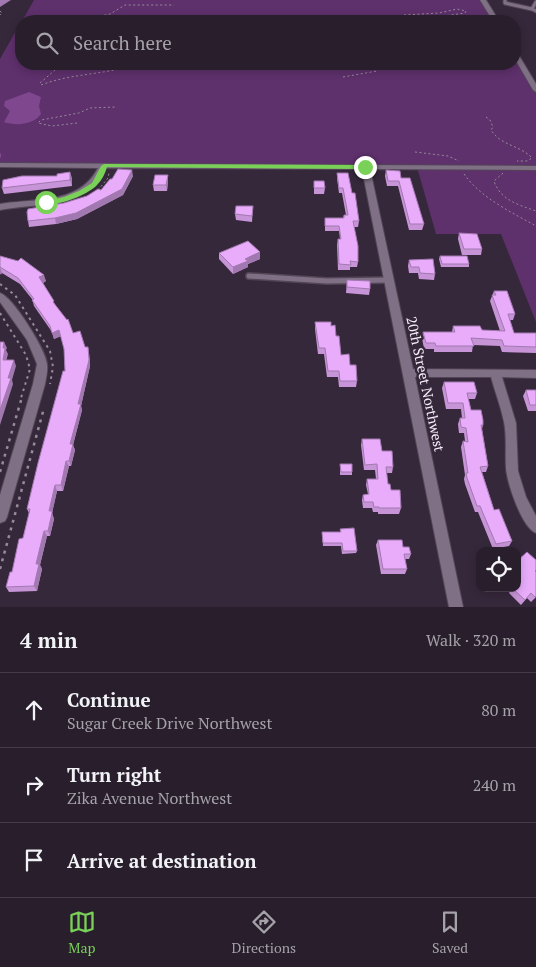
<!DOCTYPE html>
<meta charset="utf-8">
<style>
:root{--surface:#281e2c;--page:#302734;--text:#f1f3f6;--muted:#a5a2a9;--line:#443c48;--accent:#79d157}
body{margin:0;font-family:"PT Serif",serif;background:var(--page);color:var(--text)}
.controls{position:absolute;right:15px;bottom:15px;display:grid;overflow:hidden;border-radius:10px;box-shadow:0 2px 8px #0003}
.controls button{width:45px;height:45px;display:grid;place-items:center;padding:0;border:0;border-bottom:1px solid var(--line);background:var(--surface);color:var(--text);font:25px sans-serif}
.stop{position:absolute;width:15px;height:15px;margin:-11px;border:4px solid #79d157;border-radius:50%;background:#fff}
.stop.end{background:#79d157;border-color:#fff;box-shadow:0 1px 5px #0008}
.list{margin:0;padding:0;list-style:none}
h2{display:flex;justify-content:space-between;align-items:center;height:65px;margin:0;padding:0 20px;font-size:21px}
h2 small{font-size:16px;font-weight:400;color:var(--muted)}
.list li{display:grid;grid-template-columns:32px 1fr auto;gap:15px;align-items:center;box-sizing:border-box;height:75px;padding:0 20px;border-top:1px solid var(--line)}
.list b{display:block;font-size:19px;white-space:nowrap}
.list p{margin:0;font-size:16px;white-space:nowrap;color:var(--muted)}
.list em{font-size:16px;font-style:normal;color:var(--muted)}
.icon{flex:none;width:28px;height:28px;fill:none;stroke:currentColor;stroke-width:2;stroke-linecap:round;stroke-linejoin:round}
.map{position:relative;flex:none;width:536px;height:607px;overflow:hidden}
.search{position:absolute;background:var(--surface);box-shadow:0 2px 8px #0003;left:15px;right:15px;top:15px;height:55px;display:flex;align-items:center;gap:12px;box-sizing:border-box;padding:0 18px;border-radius:20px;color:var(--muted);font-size:19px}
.sheet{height:290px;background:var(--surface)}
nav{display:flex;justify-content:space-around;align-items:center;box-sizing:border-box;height:70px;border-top:1px solid var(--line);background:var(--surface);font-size:14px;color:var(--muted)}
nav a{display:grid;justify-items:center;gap:2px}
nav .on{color:var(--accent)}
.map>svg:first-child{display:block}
.green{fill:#5e306c}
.water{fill:#7e478e}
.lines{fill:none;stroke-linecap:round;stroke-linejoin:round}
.stream{stroke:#7e478e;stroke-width:2}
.service-far1-casing{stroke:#524656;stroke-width:5}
.service-casing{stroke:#524656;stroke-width:8}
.minor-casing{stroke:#524656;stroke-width:2}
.path-far2{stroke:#968b9a;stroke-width:1;stroke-dasharray:2 2.5;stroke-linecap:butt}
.path-far1{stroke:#968b9a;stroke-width:2;stroke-dasharray:2.5 4;stroke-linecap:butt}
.path{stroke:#968b9a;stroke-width:2.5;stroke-dasharray:3 5;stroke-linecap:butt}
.service-far1{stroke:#807085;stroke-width:3}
.service{stroke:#807085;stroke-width:5}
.minor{fill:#807085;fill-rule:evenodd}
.wall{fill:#c894d8}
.shaded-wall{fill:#a278b0}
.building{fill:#e8acfb;stroke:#a278b0}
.route{fill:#79d157}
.labels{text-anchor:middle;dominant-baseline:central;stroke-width:5;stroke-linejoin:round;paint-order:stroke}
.street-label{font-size:14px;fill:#f7eefa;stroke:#36283b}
</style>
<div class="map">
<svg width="536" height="607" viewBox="0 0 536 607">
<rect width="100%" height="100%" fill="#36283b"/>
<!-- green -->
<path class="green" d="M34 0H483L496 21H22Z
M21 22V64H515V54L536 90V322L501 234H436L417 167 0 165V59Z"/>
<!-- water -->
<path class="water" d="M29 92 41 97 39 106 41 114C33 125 16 126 4 122L10 111 4 106 5 101Z"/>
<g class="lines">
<!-- stream -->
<path class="stream" d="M0 154V157"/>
<!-- service-far1 casing -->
<g class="service-far1-casing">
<path id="service-far1" d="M505 0V3L532 9
M536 2 532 9 536 11"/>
</g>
<!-- service casing -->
<g class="service-casing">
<path id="service" d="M249 276 327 281 389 280"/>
</g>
<!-- minor casing -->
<g class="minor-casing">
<path id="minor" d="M480 0H486L499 21H493Z
M515 52 518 54 536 84V92L533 90 515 59Z
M0 163 536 166V170L370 169 413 369 536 370V378L502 377 516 423 518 471 526 497 536 516V533C522 528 507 483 506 468 505 453 507 437 504 422 501 407 495 392 491 377H415L463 607H449L362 169 106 168C85 211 40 202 0 210V204C36 198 79 205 98 168L0 167Z
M0 293C13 297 46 350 47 364 48 371 46 378 45 384L7 517 5 521 0 523V495L33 384 37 364 27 340 0 302Z"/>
</g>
<!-- path-far2 -->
<path class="path-far2" d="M0 11 2 13 0 15
M404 15 439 13 457 9 466 11 465 13 444 16 436 21
M93 21 96 17 110 14 125 5H174
M62 64 40 83 41 85C72 73 106 75 137 64
M343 77 377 71 385 64
M486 117 490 120 493 127 491 130C501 146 520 145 532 158L527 161H517
M77 123 52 126 38 123 41 120 79 113 90 108 116 107
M415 152 448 156 459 161
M503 173 494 181C500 200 519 205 536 211
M464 174C481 198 511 212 536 226
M98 190 108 178 109 173"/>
<!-- path-far1 -->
<path class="path-far1" d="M0 284 15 295 50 351 53 367 50 384
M0 313 26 355 30 369 21 398"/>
<!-- path -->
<path class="path" d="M0 472 22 397
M0 569 44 408"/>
<!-- service-far1 -->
<use href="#service-far1" class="service-far1"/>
<!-- service -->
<use href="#service" class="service"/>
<!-- minor -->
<use href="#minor" class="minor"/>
</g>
<!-- wall -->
<path class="wall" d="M386 170 401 178 424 224 422 230H409L398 186H387L385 176Z
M337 173 359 221 358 227H354L358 262 357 267H350V270H338L337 245 338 239H340L339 231H325V218H343L344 215H346L342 193H339L337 178Z
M168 175V181L167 191H154L153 185Z
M133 176 123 195 77 219 56 224 29 227 28 221 64 203 87 196 101 190 112 179Z
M72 178V186L4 194 2 188Z
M314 181 325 188 324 194H314Z
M253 206 252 222 236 220 235 214Z
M459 233 482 249 481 255H462L458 239Z
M219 253 260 259 248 264V267L233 274 219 259Z
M0 256 46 281 43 283 56 306 73 333 89 353 90 366 81 406 82 410 73 445 75 450 71 466H69L63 491H57L52 513 54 519 50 536H47L40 565 42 569 37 591 9 592 6 587 12 572 23 538 29 513 27 509 65 371 64 349 61 336 54 339 52 332 34 306 32 299 20 284 2 273 0 274Z
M440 256 469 264V267H441L439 259Z
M409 260 435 274 434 280 419 279 418 273H409L408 266Z
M347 280 370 289 369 295 346 293Z
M494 291 515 314 513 320H510L514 333H536V353L502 352 500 346 473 345 472 352H434V349H424L422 338 423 332H452L453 326 482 330 500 331 490 301Z
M315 322 331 326 336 336 341 355 350 365 357 381 356 387H339L338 377H327L324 354H318L315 329Z
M444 382 477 393 475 399H468L471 410 483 425 482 429 488 466 486 472H482L494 510 512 541 509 546 493 549 478 512H475L465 484 464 479 465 475 461 447 463 441H465L464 433H459L458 424 460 418H462L461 409H446L442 388Z
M526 390H536V411H528L523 396Z
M362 439 382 451 393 467 392 473H386L388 484 401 508 399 514H378V512H373L372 508H363L362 500 363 495 368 494 366 485 367 479H376L375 470H364L361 445Z
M340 464 352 472V475H340Z
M340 529 357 551 356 553 342 554 341 546H323L322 532H340Z
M378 540 411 554 409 559H405L407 569 405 574H381L376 545Z
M535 572 536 597 531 602 527 598 521 605 509 593 512 588Z"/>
<!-- shaded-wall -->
<path class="shaded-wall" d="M0 0H11L0 7Z
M132 170 133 176 123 195 77 219 56 224 55 218 76 213Z
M70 172 72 178V186L70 180Z
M168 175V181L167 191 166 185Z
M260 252V259L248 264V267L233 274V267L245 259Z
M0 267 2 273 1 275 0 273Z
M44 275 46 281 41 283 39 277Z
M59 330 61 336 54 339 52 333Z
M4 342 7 348 6 350 8 354 5 366 3 360V348Z
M88 347 89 353 90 366 81 406 82 410 73 445 75 450 71 466 69 461 70 444 78 404Z
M14 360 16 366 12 380 13 384 0 425V410L8 378Z
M66 461 69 466 63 491 61 485Z
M55 485 57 491 52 513 54 519 50 536 48 531 49 511Z
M44 531 47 536 40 565 42 569 37 591 34 586 36 564Z"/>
<!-- building -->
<path class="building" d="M118 169 132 170 122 189 76 213 55 218 28 221 27 212 28 209 64 203 87 196 98 189 101 190 110 179H112Z
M386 170 400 171 401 178H410L424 224H410L399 181H388Z
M70 172V180L2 188 3 180 22 176H57V174Z
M337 173H348L352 193H355L359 221H353L358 246V262L350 261 351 265 339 264 338 239H341L339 226H325V218H344V215H348L343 188H339Z
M155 175H168L166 185H153Z
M314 181H324L325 188H314Z
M236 206H253L252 216 235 214Z
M459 233 477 234 482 249H464Z
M248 241 260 252 245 259 248 261 233 267 219 253Z
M0 256 18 261 21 258 44 275 39 277 54 301 53 302 67 320 68 319 73 333 80 331 85 347H88L89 360 78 404H81L70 444H73L69 461H66L61 485H55L49 511H52V513L48 531H44L36 564H39L34 586 6 587 10 572H12L19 539 23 538 30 509H27L38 463 63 371H65L64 349 59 330 52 333 50 326 32 300 34 299 18 278 0 267Z
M440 256H467L469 264H442Z
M433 259 435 274 420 273 419 267H411L409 260Z
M347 280 370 281V289L347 287Z
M494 291H507L515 314H508L514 333H536V347L504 346 502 340 471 338 474 346H436L435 343H426L423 332H455L453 326H480L482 330 505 331 492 295H496Z
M315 322H331V326L335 325 336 336H339L341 355 349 354 350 365H356L357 381H340L339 371H328L325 348H319Z
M0 342H4L3 348H5L3 360H14L8 378H11L0 410Z
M444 382H474L477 393H467L471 410H481L483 420V425H481L488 466 480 467 494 510 499 509 512 541 496 544 480 506H477L467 478 466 473H468L463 441 468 442 466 428 461 427 460 418H465L463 403H448Z
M526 390H536V405H530Z
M362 439H380L382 451H392L393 467H386L388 484H390L391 490H400L401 508H379V507H374L373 502H364L363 495 369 494 367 479H378L377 464 365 465Z
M340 464H352V472H341Z
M354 528 357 551H343L342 543H323L322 532H341L340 529Z
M378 540H402L403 547H409L411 554H404L407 569H383Z
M527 552 536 560V570L535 571 536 572V596L535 597 531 593 525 600 512 588H517V561Z"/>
<!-- route -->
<path class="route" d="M104 164 365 165 368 167 365 169 107 167C105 174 102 180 97 185 89 194 54 209 43 202L64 197 79 191 92 183 101 166Z"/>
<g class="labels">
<!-- street labels -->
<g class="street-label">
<text transform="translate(426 384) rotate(78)">20th Street Northwest</text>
</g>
</g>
</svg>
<div class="controls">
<button><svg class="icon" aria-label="locate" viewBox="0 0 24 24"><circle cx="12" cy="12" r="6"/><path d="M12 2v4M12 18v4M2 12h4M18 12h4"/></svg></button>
</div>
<div class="stop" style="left:46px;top:202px"></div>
<div class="stop end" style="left:365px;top:167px"></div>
<div class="search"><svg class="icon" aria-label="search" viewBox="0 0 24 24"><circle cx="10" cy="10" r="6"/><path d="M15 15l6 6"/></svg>Search here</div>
</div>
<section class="sheet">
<h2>4 min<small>Walk · 320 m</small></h2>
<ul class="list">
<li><svg class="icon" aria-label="ahead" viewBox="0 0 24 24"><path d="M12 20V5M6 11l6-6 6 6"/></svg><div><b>Continue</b><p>Sugar Creek Drive Northwest</p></div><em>80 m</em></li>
<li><svg class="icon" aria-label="right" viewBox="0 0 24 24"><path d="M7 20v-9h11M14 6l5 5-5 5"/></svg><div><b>Turn right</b><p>Zika Avenue Northwest</p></div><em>240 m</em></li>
<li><svg class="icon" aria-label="arrive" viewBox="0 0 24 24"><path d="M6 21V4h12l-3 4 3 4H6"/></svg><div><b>Arrive at destination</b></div></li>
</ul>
</section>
<nav>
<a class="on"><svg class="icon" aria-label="map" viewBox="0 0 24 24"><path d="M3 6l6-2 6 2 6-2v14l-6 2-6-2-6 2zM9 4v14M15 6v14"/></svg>Map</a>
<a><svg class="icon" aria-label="directions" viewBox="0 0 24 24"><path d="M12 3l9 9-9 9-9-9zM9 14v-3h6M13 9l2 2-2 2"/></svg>Directions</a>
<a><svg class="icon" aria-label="saved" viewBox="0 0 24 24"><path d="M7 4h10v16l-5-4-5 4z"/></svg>Saved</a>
</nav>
